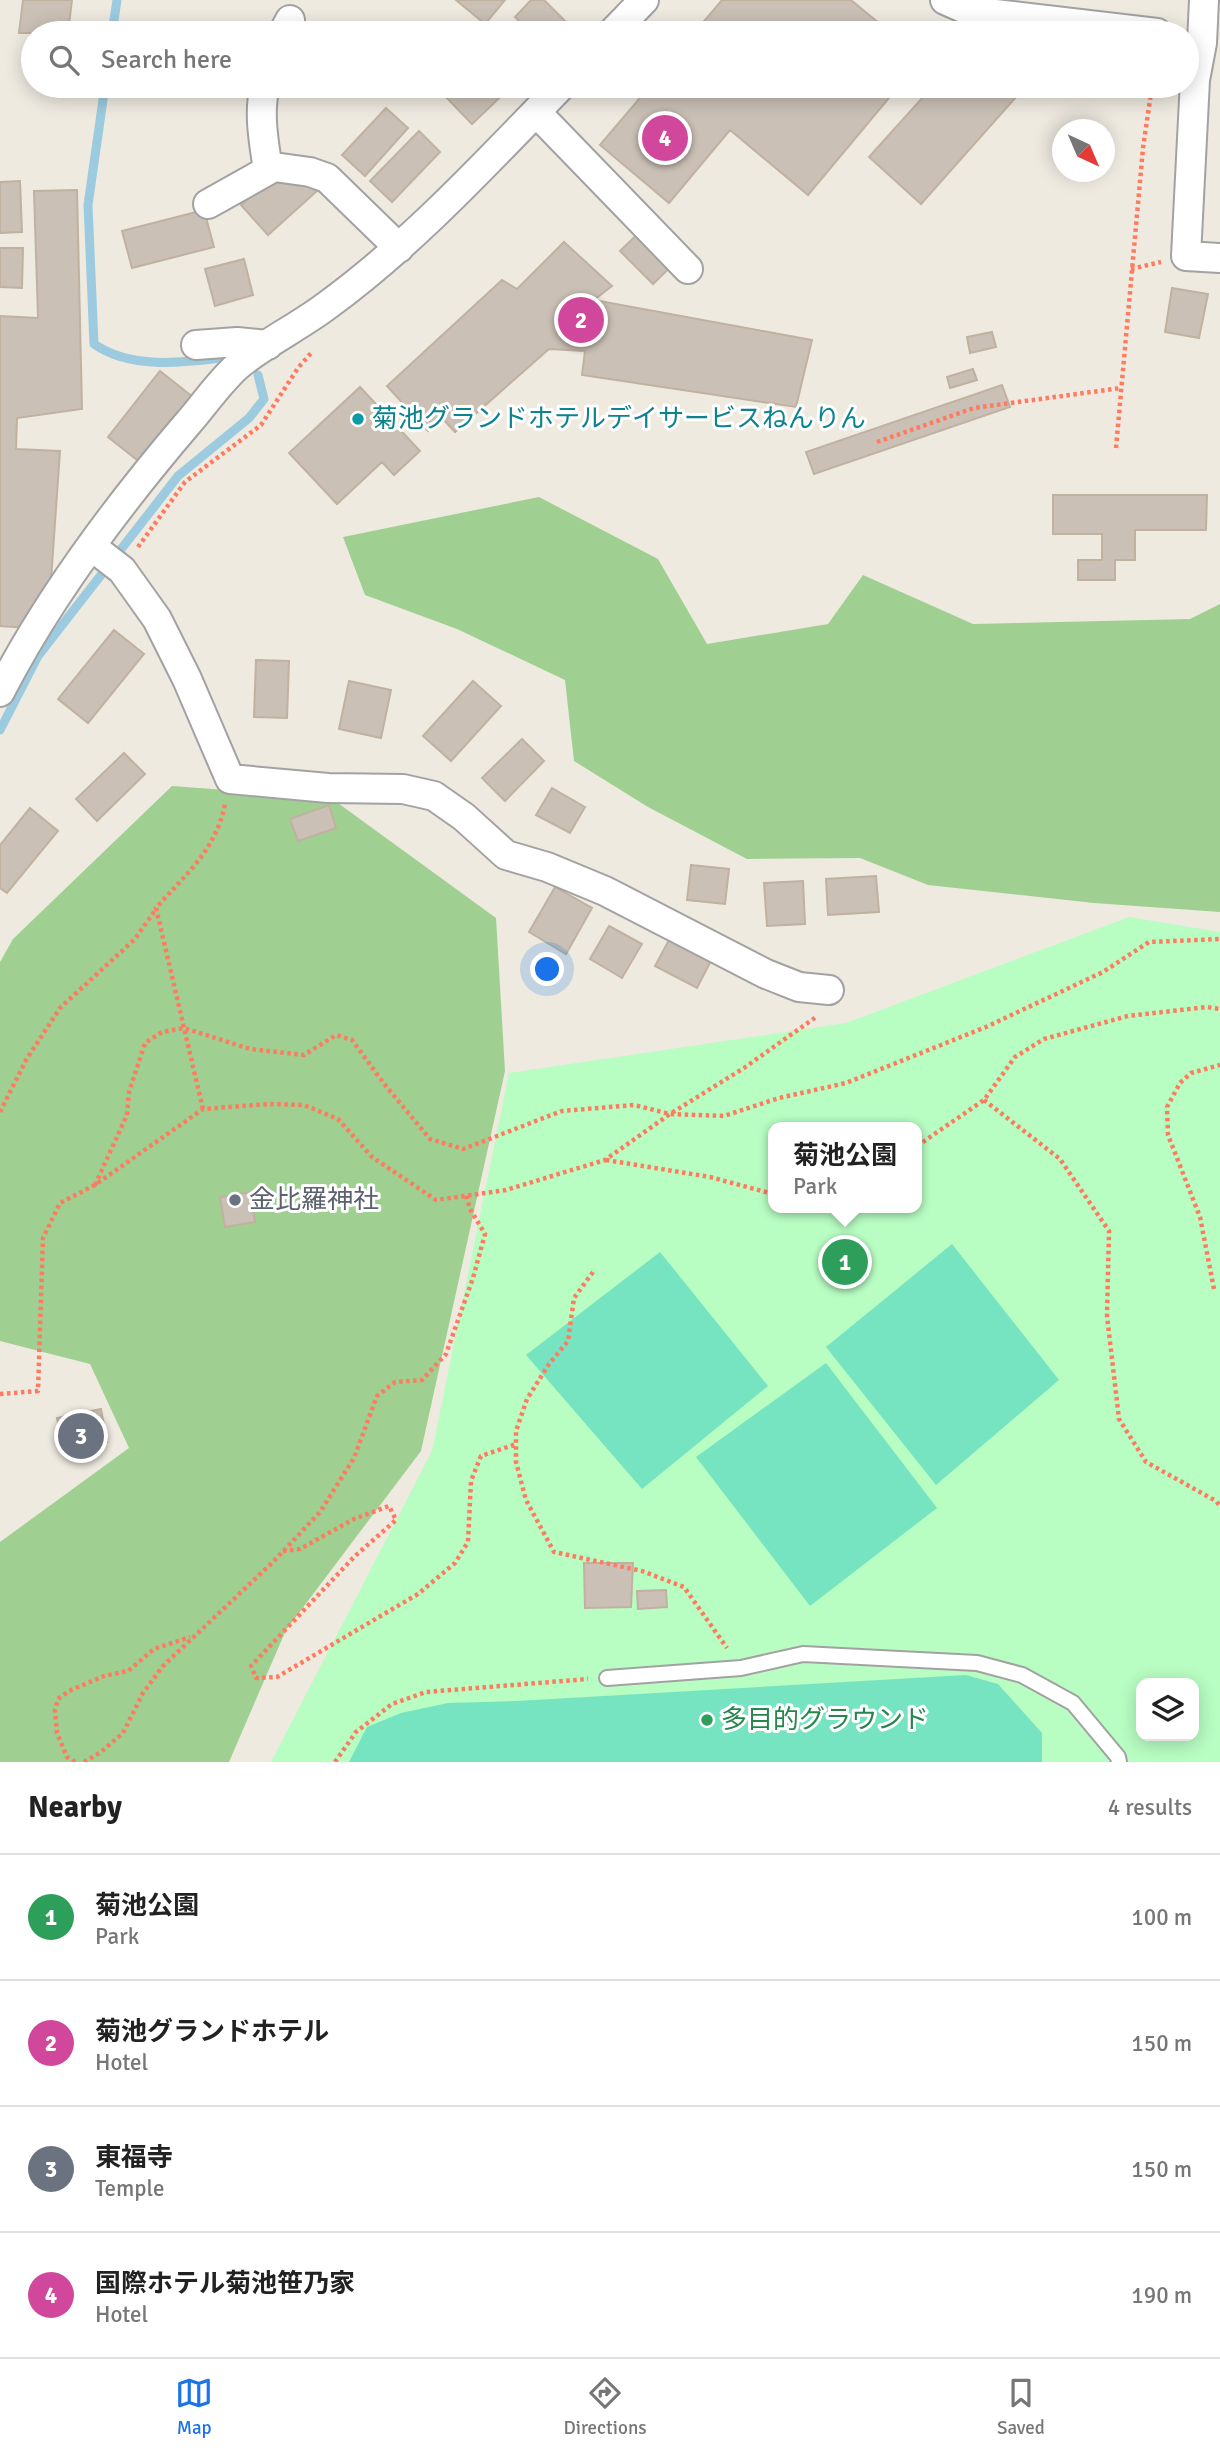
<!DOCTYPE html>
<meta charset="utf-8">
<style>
:root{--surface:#fff;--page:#f2f2f2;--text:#222;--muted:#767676;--line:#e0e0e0;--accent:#1a73e8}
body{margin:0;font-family:Signika,"Noto Sans JP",sans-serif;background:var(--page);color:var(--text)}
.controls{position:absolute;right:21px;bottom:21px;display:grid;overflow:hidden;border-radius:14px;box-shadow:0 4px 18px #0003}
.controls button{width:63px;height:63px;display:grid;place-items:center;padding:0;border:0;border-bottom:2px solid var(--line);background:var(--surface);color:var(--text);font:35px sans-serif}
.compass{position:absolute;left:1052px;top:119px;width:63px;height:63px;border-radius:50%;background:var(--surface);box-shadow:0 4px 18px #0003;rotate:136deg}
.you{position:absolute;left:548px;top:970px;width:24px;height:24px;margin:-18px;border:5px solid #fff;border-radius:50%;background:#1a73e8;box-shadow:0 0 0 10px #1a73e833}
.badge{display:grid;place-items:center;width:46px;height:46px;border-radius:50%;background:var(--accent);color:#fff;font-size:23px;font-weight:700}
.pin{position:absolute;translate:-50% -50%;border:4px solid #fff;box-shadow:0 2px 7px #0006}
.popup{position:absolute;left:768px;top:1122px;width:154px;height:91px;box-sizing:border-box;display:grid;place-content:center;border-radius:14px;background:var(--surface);filter:drop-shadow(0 2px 5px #0005);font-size:23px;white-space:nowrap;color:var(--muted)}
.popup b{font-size:26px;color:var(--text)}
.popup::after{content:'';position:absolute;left:50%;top:100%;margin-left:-14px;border:14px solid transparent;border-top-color:var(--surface)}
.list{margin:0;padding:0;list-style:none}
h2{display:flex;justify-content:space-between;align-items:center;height:91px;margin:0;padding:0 28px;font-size:30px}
h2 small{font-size:23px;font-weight:400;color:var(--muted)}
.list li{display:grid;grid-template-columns:46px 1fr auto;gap:21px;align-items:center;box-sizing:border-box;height:126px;padding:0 28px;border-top:2px solid var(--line)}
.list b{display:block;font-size:26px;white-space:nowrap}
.list p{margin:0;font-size:23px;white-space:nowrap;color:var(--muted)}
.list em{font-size:23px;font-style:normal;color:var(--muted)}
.icon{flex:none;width:38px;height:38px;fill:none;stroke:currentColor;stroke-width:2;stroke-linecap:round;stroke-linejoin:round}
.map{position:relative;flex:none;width:1220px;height:1762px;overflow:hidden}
.search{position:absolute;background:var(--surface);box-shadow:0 4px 18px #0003;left:21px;right:21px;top:21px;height:77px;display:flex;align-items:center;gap:18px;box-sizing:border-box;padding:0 24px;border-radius:38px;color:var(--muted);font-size:26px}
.sheet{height:595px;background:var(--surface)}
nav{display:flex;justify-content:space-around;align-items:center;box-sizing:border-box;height:98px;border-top:2px solid var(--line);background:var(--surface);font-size:19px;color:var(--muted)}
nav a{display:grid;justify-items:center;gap:4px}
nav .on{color:var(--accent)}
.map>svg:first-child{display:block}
.forest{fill:#9fd091}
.park{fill:#b8fdc2;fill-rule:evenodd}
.pitch{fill:#77e4c1}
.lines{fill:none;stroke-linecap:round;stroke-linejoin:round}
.stream{stroke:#9ccbdf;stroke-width:9}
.building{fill:#cac0b6;stroke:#c0b1a1;stroke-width:2}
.service-casing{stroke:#a2a2a2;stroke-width:18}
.minor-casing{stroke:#a2a2a2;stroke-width:32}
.path{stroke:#ff7b5f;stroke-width:4.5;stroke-dasharray:3.5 3.5;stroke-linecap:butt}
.service{stroke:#fff;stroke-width:14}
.minor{stroke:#fff;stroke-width:28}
.culture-dot{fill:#0f9aa8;stroke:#fff;stroke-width:2.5}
.worship-dot{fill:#6b7280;stroke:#fff;stroke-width:2.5}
.leisure-dot{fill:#2e9e5b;stroke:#fff;stroke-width:2.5}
.labels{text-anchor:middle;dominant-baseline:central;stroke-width:6;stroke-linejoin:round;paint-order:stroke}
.culture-label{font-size:26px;fill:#0d838f;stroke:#fff;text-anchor:start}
.worship-label{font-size:26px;fill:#5b616d;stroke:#fff;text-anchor:start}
.leisure-label{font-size:26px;fill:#27864d;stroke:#fff;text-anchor:start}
</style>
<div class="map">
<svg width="1220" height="1762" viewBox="0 0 1220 1762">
<rect width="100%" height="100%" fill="#eeeae0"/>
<!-- forest -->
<path class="forest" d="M539 497 658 559 707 644 828 624 863 575 973 624 1190 619 1220 604V912L1094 903 928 885 860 858 747 859 648 807 574 761 565 680 457 629 365 595 343 537Z
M172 786 331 798 496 918 505 1071 421 1451 286 1630 229 1762H0V1542L129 1448 90 1364 0 1341V962L13 939Z"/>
<!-- park -->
<path class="park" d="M1129 917 1220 932V1762H271L432 1451 509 1073 846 1023ZM773 1127H917V1208H773ZM1141 1683H1194V1736H1141Z"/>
<!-- pitch -->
<path class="pitch" d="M952 1244 1059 1380 936 1485 826 1347Z
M660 1252 768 1386 642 1489 526 1355Z
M826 1363 937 1508 810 1606 696 1457Z
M966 1675 998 1684 1042 1733V1762H349L367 1727 401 1713 448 1703 517 1701Z"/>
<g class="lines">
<!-- stream -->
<path class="stream" d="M112 33 117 0
M105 86 88 205 94 344C130 369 180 363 222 358
M0 730 38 656 178 476 249 418 264 399 258 375"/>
</g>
<!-- building -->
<path class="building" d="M23 0H72L68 33H19Z
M456 0H505L485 24Z
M531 0H544L569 25 560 33H531L515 17Z
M722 0H851L891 33H694Z
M451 86H512L472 124 443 94Z
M650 86H899L808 195 730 130 669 203 600 145Z
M933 86H1003L1016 97 921 204 869 157Z
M386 108 408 128 365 176 342 155Z
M419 131 440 152 392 202 370 181Z
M289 161 317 191 268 235 241 205Z
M20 181 22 232 0 233V182Z
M77 190 82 409 17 418 16 449 60 451 51 580 43 607 33 606 28 628 0 626V316L38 318 34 191Z
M204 210 214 247 132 268 122 231Z
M653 219 686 252 653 284 620 251Z
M564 242 612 286 594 300 812 340 796 407 582 375 585 351 549 349 455 432 442 418 428 431 387 386 502 280 517 289Z
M0 248H23L22 288 0 287Z
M244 259 253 295 215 306 205 269Z
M1172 288 1208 294 1199 338 1165 332Z
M992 332 996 347 970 353 967 337Z
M973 369 977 380 950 388 947 377Z
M160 371 194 398 141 463 108 437Z
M1002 385 1010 407 814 474 806 452Z
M360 387 420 451 394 475 382 462 337 504 289 453Z
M1053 495H1207L1206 530H1135V560H1115V580H1078V560H1102V534H1053Z
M114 630 144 654 88 723 58 699Z
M256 660 289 661 287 718 254 717Z
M349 681 391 690 381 738 339 729Z
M473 681 501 706 451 761 423 736Z
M522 739 544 761 505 801 482 778Z
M124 753 145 774 97 821 76 799Z
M552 788 585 807 570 833 536 815Z
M329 805 336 828 298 841 290 819Z
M30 808 58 831 7 893 0 888V845Z
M691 865 729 869 725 904 687 900Z
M876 876 879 912 828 915 826 879Z
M803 881 805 924 767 926 764 883Z
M555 887 592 908 566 954 529 932Z
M609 926 642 944 622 978 590 959Z
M670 938 711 961 697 988 655 966Z
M250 1192 255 1222 225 1227 220 1197Z
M101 1409 107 1442 64 1451 57 1418Z
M584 1563H633L631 1607 585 1608Z
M666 1590 667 1607 638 1609 637 1591Z"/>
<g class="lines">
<!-- service casing -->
<g class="service-casing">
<path id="service" d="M607 1678 741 1668 803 1654 977 1663 1022 1675 1073 1703 1118 1757 1119 1762"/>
</g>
<!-- minor casing -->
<g class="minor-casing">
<path id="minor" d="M945 0 970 11 1157 33
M1204 0 1202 43 1195 80 1186 256 1220 258
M283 33 290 20
M612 33 644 0
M265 86C258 113 264 143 268 170
M536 112 688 269
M208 204 274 167 310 172 327 178 399 248
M196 345 237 342 268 345
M91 546 122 570 157 619 187 679 230 779 328 788 403 789 434 796 464 817 506 855 547 867 605 891 766 974 799 987 829 990
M0 692C49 596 118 505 188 423 204 405 222 378 241 363 267 342 298 327 325 307 412 244 486 163 561 86"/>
</g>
<!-- path -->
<path class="path" d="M1131 269 1161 262
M877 442 974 408 1121 388
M1116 448 1143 148 1152 86
M138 547 185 482 261 425 298 368 312 352
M984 1100 1060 1159 1109 1231 1107 1316 1119 1419 1146 1462 1216 1501 1220 1506
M203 1109 156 908C186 874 216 850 225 804
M0 1112 26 1060 60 1008 135 939 156 909
M917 1146 984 1100 1015 1057 1044 1039 1128 1016 1207 1007 1220 1009
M606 1160 710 1177 773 1194
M95 1185 127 1115 129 1092 145 1043 162 1032 184 1028 250 1049 304 1055 336 1035 352 1040 385 1085 430 1139 463 1149 562 1111 634 1105 670 1114 724 1116 779 1098 846 1083 986 1027 1103 972 1149 942 1220 939
M593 1272 574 1298 568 1341 549 1364 527 1399 516 1431V1462L526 1500 554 1552 642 1571 684 1587 727 1648
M1214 1289 1200 1217 1168 1135 1167 1107 1180 1083 1191 1073 1220 1065
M0 1394 38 1391 43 1238 60 1203 95 1185 203 1109 269 1104 304 1105 338 1119 372 1157 436 1200 506 1190 605 1160 670 1114 744 1068 816 1017
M283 1551 300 1549 354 1519 389 1506 396 1520 355 1556 251 1666 256 1678 277 1677 418 1594 455 1563 468 1542 471 1481 481 1456 516 1444
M75 1762 67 1757 57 1733 55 1710 58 1699 69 1691 104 1676 128 1671 154 1649 190 1637
M84 1762 101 1752 123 1733 143 1693 163 1666 274 1561 320 1512 354 1458 377 1396 395 1382 422 1380 446 1354 473 1278 485 1234 470 1209 466 1195
M335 1762 356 1732 392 1704 426 1692 588 1679"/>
<!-- service -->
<use href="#service" class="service"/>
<!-- minor -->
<use href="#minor" class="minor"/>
</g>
<!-- markers -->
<circle class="culture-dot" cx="358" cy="419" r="7"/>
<circle class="worship-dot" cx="235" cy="1200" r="7"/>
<circle class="leisure-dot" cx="707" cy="1720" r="7"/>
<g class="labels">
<!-- culture labels -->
<g class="culture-label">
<text x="372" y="419">菊池グランドホテルデイサービスねんりん</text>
</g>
<!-- worship labels -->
<g class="worship-label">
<text x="249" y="1200">金比羅神社</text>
</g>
<!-- leisure labels -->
<g class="leisure-label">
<text x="721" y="1720">多目的グラウンド</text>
</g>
</g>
</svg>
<div class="controls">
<button><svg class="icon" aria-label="layers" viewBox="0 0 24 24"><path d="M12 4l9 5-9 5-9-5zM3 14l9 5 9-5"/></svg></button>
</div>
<svg class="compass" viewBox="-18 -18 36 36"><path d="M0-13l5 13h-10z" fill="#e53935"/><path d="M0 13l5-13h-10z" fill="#767676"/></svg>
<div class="you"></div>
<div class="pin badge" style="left:845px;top:1262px;background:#2e9e5b">1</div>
<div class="popup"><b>菊池公園</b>Park</div>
<div class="pin badge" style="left:581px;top:320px;background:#d1479c">2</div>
<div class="pin badge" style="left:81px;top:1436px;background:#6b7280">3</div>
<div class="pin badge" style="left:665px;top:138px;background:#d1479c">4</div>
<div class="search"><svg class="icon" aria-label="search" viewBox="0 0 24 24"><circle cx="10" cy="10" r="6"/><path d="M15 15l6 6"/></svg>Search here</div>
</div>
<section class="sheet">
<h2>Nearby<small>4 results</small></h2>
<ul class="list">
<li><span class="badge" style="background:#2e9e5b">1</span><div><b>菊池公園</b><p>Park</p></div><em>100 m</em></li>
<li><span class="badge" style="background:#d1479c">2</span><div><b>菊池グランドホテル</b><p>Hotel</p></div><em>150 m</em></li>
<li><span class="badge" style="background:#6b7280">3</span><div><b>東福寺</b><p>Temple</p></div><em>150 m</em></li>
<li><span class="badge" style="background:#d1479c">4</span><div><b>国際ホテル菊池笹乃家</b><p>Hotel</p></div><em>190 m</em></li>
</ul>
</section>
<nav>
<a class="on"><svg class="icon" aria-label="map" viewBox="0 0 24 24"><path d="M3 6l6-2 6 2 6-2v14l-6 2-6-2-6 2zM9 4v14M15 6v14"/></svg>Map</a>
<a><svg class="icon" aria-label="directions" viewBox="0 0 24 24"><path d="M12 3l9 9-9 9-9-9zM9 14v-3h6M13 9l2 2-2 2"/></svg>Directions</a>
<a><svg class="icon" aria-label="saved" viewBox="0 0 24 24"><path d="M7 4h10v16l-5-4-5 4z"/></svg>Saved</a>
</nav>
